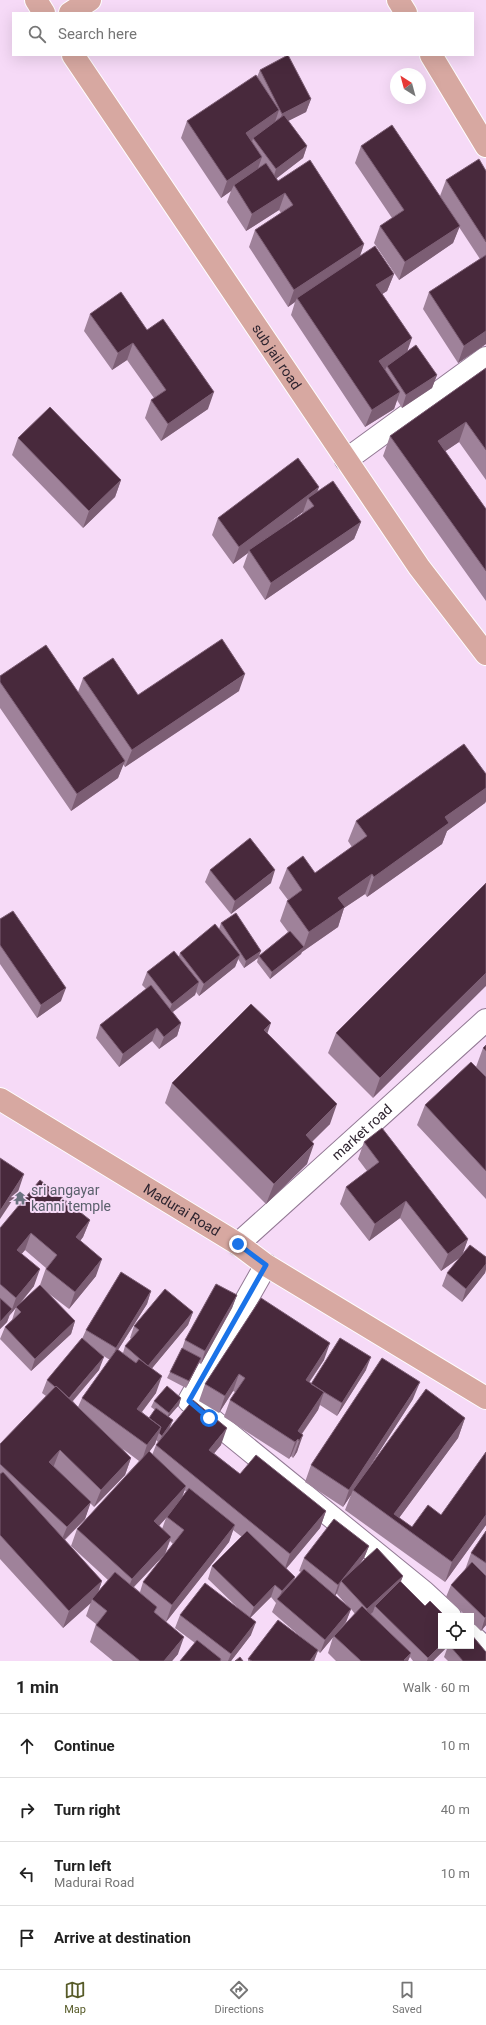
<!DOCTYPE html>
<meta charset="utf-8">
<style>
:root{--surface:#fff;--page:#f6f6f6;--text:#222;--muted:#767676;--line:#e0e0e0;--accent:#575b28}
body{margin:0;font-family:Roboto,sans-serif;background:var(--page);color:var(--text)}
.controls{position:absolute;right:12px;bottom:12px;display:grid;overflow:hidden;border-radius:0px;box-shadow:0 4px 16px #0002}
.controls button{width:36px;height:36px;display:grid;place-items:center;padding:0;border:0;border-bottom:1px solid var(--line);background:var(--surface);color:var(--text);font:20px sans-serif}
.compass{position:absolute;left:390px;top:68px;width:36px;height:36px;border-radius:50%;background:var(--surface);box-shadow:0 4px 16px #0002;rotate:324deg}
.stop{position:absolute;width:12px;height:12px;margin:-9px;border:3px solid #1a73e8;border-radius:50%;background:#fff}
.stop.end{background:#1a73e8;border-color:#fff;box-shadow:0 1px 4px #0008}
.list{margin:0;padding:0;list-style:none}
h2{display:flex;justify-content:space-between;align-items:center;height:52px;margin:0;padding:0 16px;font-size:17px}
h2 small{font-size:13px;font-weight:400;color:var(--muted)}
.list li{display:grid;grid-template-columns:26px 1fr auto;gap:12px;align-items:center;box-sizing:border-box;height:64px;padding:0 16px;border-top:1px solid var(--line)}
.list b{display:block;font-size:15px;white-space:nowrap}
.list p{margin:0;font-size:13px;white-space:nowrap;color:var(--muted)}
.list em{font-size:13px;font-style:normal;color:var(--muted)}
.icon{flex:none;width:22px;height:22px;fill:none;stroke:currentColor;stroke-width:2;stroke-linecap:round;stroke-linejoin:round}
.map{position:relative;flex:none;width:486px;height:1661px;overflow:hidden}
.search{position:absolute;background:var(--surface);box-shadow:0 4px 16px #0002;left:12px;right:12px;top:12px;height:44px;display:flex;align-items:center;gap:10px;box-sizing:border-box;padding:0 14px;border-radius:0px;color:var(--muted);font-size:15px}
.sheet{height:308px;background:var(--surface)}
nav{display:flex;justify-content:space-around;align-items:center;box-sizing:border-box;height:56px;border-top:1px solid var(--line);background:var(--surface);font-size:11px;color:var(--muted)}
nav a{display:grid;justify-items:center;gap:2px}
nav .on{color:var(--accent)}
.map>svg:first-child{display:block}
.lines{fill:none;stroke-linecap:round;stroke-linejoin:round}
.minor-casing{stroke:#927994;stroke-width:24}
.major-casing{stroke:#fff;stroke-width:24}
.minor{stroke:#fff;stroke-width:22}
.major{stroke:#d7a8a1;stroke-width:22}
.wall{fill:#9f829a;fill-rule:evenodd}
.shaded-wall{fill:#7c5e74}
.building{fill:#48293c;stroke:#7c5e74}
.route{stroke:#1a73e8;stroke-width:5}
.labels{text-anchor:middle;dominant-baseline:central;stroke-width:4;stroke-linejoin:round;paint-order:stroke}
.street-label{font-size:14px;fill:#2e242f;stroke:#f6daf7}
.worship-label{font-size:14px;fill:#5b616d;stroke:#f6daf7;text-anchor:start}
</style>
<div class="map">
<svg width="486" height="1661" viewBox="0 0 486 1661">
<rect width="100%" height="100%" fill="#f6daf7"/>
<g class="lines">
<!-- minor casing -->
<g class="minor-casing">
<g id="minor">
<path d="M346 460 486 358"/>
<path id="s1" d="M238 1244 486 1020"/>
<path d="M266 1265 189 1401 424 1592 450 1616"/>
<path d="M471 1635 486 1649"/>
</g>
</g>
<!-- major casing -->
<g class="major-casing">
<g id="major">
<path d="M36 0 44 13"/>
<path d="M398 0 406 13"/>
<path d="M70 13 90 0"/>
<path id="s2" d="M73 55 419 567 486 654"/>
<path d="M431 55 486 146"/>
<path id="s3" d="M0 1099 238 1244 266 1265 486 1398"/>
</g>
</g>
<!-- minor -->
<use href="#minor" class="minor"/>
<!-- major -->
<use href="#major" class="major"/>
</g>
<!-- wall -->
<path class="wall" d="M260 70 311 99 306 112 288 121 307 146 303 158 276 178 278 181 364 244 360 256 394 274 387 291 382 294 408 351 437 375 432 388 402 408 397 400 394 409 365 427 291 315 295 302 288 307 249 247 255 230 281 213 279 210 246 231 227 202 231 191 221 198 181 138 187 121 257 77Z
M361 146 440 196 446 180 486 171V344L458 363 423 309 429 292 480 259 459 227 453 243 399 280 374 243 380 226 392 218 355 163Z
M90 314 147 330 208 409 161 441 145 418 151 400 154 398 127 360 112 370 84 331Z
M486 368V480L459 442 445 451 486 509V601L383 456 390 436Z
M18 438 121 480 115 497 83 528 12 455Z
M318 491 361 522 354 539 265 600 243 567 248 553 233 564 212 535 218 518ZM303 512 302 514 280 529Z
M0 676 78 692 83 678 138 695 239 691 125 767 123 764 118 778 71 811 0 708Z
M486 774V801L485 803 447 831 442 844 367 897 365 894 344 908 338 927 302 952 301 954 270 979 257 962 258 958 244 968 238 959 235 967 199 996 196 992 195 995 173 1012 181 1023 177 1036 159 1049 152 1041 119 1067 96 1038 100 1025 146 989 142 985 147 972 179 956 180 953 219 929 221 923 260 955 288 932 280 921 287 901 288 900 279 888 287 868 315 873 352 847 348 841 356 821Z
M210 870 271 883 231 914 205 882Z
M486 883 373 1098 328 1053 336 1033Z
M0 919 61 1001 37 1018 0 964Z
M267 1034 330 1124 312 1142 307 1164 266 1204 165 1103 172 1083Z
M486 1045V1199L417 1125 425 1105 476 1067 483 1048Z
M364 1142 468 1239 462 1254 486 1257V1269L485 1273 462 1302 442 1286 447 1273 460 1257 441 1271 400 1218 369 1241 340 1204 346 1187 367 1171 358 1159Z
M90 1220 83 1237 80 1241 96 1276 69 1309 48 1293 75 1321 71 1334 31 1371 0 1339 5 1327 12 1320 16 1307 10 1315V1314L7 1322 0 1329V1228ZM25 1250 46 1268 40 1285 18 1306 34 1286 21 1254Z
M151 1291 147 1304 118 1350 123 1353 125 1346 131 1339 130 1338 134 1326 193 1312 188 1325 152 1368 156 1393 142 1412 149 1418 155 1410 151 1407 154 1401 181 1398 179 1405 168 1417 170 1428 221 1445 214 1453 240 1474 326 1511 320 1528 286 1569 295 1577 294 1580 301 1572 299 1571 304 1558 369 1546 364 1558 360 1564 403 1576 401 1581 441 1646H471L486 1661H448L444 1657 448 1646 433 1661H413L410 1657 408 1661H336L328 1653 333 1637 320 1653 318 1651 314 1661H248V1659L309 1644 272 1612 276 1603 271 1597 250 1618 251 1635 231 1661H180L195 1643 175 1628 180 1615 239 1609 208 1579 212 1566 242 1537 233 1530 229 1542 166 1622 178 1654 172 1661H113L90 1642 96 1624 86 1616 91 1602 63 1628 0 1559V1444L46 1396 42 1393 47 1380 82 1339 86 1330ZM102 1355 110 1360 82 1398 78 1407 73 1401 99 1370ZM156 1440 158 1442 156 1445 152 1455 149 1452 155 1444ZM123 1449 139 1461 77 1529 71 1546 108 1580 98 1592 102 1581 65 1540 85 1519 90 1503 94 1507 125 1475 131 1458ZM185 1490 186 1492 182 1497ZM166 1518 162 1529 159 1526ZM170 1541 173 1544 143 1582 140 1592 134 1587 165 1554ZM337 1593V1594L349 1608 335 1596ZM351 1609 355 1614 340 1629 346 1622Z
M237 1295 232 1308 201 1364 199 1363 186 1388 167 1378 170 1372 182 1349 185 1340Z
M261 1298 324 1360 309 1383 311 1384 366 1370 337 1416 320 1405 318 1410 302 1434 297 1452 293 1458 291 1456 289 1459 224 1417 230 1400 235 1392 233 1391 219 1413 199 1401 205 1384Z
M413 1399 367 1471 465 1418 458 1438 399 1518 412 1527 441 1515 486 1525 445 1582 345 1510 351 1495 343 1507 305 1482 311 1465Z
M486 1531V1625L481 1631 471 1621V1616H466L446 1597 451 1585 465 1570 471 1553Z"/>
<!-- shaded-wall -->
<path class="shaded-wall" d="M311 99 306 112 278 126 282 114Z
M279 110 273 128 253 138 252 142 246 133Z
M307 146 303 158 272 182 276 169Z
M262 157 256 174 234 185 231 191 221 198 227 181Z
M285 193 279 210 246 231 252 214Z
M460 226 453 243 399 280 405 262Z
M364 244 358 261 297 298 295 302 288 307 294 290Z
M394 274 387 291 370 302 376 285Z
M486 331V344L458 363 464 346Z
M412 338 406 355 387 366 385 370 379 361Z
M133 343 127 360 112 370 118 353Z
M437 375 432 388 402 408 406 395Z
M214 392 208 409 161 441 168 424Z
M400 392 394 409 365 427 372 410Z
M466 422 459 442 431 461 438 441Z
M121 480 115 497 83 528 89 511Z
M319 487 313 504 308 498 303 512 250 551 249 550 248 553 233 564 239 547Z
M361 522 354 539 265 600 271 583Z
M245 674 239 691 125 767 132 750Z
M125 761 118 778 71 811 77 794Z
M486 788V801L485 803 447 831 442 844 367 897 374 877 445 817Z
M275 870 271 883 231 914 235 901Z
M372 874 365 894 344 908 338 927 302 952 309 932 338 898Z
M304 947 301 954 270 979 272 972Z
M261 951 258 958 244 968 246 961Z
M240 955 235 967 199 996 204 984Z
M486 973V986L373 1098 380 1078Z
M199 982 195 995 167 1016 172 1004Z
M66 988 61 1001 37 1018 41 1005Z
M181 1023 177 1036 159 1049 164 1037Z
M271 1023 264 1043V1030Z
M157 1028 152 1041 119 1067 123 1054Z
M337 1104 330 1124 298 1155 306 1135Z
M314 1144 307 1164 266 1204 274 1184Z
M24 1174 18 1192 0 1219V1211Z
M406 1201 400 1218 369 1241 375 1224Z
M90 1220 83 1237 70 1255 76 1237Z
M31 1233 25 1250 10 1268 17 1250Z
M468 1239 462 1256 441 1271 448 1254Z
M102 1259 96 1276 69 1309 75 1292Z
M486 1264V1269L485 1273 462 1302 466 1289Z
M40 1269 34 1286 10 1315 16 1298Z
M151 1291 147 1304 111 1361 116 1348Z
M237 1295 232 1308 201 1364 205 1351Z
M12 1309 7 1322 0 1329V1322Z
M193 1312 188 1325 144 1378 148 1366Z
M75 1321 71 1334 31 1371 35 1359Z
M330 1343 324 1360 299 1397 306 1380Z
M104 1357 99 1370 64 1411 69 1399Z
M371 1357 366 1370 337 1416 342 1403Z
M201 1358 198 1365 186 1388 189 1381Z
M239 1374 233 1391 219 1413 225 1396Z
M162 1376 156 1393 131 1426 137 1409Z
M420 1382 413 1399 354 1491 353 1490 351 1495 343 1507 349 1490Z
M324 1392 318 1410 298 1439 291 1456 289 1459 295 1442 298 1431Z
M181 1398 179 1405 166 1420 169 1413Z
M465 1418 458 1438 396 1522 394 1514Z
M173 1420 170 1427 159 1442 162 1436Z
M161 1427 155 1444 141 1463 147 1445Z
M227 1428 221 1445 203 1467 209 1450Z
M303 1435 297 1452 293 1458 299 1441Z
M60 1450 53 1468 49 1462Z
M131 1458 125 1475 94 1507 101 1490Z
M186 1486 180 1503 167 1517 166 1518 148 1538 154 1521Z
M91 1502 85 1519 60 1544 67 1527Z
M326 1511 320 1528 284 1571 290 1554Z
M486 1515V1525L445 1582 452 1562Z
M235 1525 229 1542 166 1622 172 1605Z
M171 1537 165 1554 125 1596 132 1579Z
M369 1546 364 1558 344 1584 341 1581 337 1593 334 1597 338 1585Z
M403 1576 398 1588 375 1606 373 1612 362 1622 367 1609Z
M295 1577 290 1590 278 1600 282 1591Z
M102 1581 96 1598 92 1599 91 1603 63 1628 69 1611Z
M275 1585 271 1597 249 1619 254 1607Z
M351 1609 346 1622 320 1653 325 1640Z
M486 1617V1625L481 1631 485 1618Z
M256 1622 251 1635 231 1661H228L231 1654Z
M184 1637 178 1654 172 1661H164Z
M441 1645V1646H448L433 1661H427L428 1658Z
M318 1650 314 1661H310Z
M411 1653 408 1661H404V1660Z"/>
<!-- building -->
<path class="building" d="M288 55 311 99 282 114 260 70Z
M256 75 279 110 246 133 262 157 227 181 187 121Z
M284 115 307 146 276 169 253 138Z
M392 125 460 226 405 262 380 226 404 210 361 146Z
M479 159 486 171V242L446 180Z
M310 160 364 244 294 290 255 230 293 205 285 193 252 214 234 185 266 163 278 181Z
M375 246 394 274 376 285 412 338 379 361 400 392 372 410 297 298Z
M486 255V331L464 346 429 292Z
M121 292 147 330 163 319 214 392 168 424 151 400 166 390 133 343 118 353 90 314Z
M416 345 437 375 406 395 387 366Z
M486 368V450L466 422 438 441 486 509V571L390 436Z
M50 407 121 480 89 511 18 438Z
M298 458 319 487 239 547 218 518Z
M333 481 361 522 271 583 249 550 314 506 308 498Z
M222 639 245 674 132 750 83 678 113 658 138 695Z
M46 645 125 761 77 794 0 682V676Z
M464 744 486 774V788L445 817 449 823 374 877 372 874 338 898 345 907 309 932 287 901 302 890 287 868 303 856 315 873 367 836 356 821Z
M250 838 275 870 235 901 210 870Z
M486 883V973L380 1078 336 1033Z
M13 911 66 988 41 1005 0 945V919Z
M236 913 261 951 246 961 221 923Z
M215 924 240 955 204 984 180 953Z
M290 931 304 947 272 972 259 956Z
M174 951 199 982 172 1004 147 972Z
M151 985 181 1023 164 1037 157 1028 123 1054 100 1025Z
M251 1004 271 1023 264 1030 337 1104 306 1135 314 1144 274 1184 172 1083Z
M486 1045V1051L483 1048Z
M471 1062 486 1077V1171L425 1105Z
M382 1128 468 1239 448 1254 406 1201 375 1224 346 1187 379 1162 364 1142Z
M0 1158 24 1174 0 1211Z
M40 1180 90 1220 76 1237 102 1259 75 1292 46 1269 57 1255 31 1233 17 1250 40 1269 16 1298 0 1284V1228Z
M470 1245 486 1257V1264L466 1289 447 1273Z
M121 1272 151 1291 116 1348 86 1330Z
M216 1284 237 1295 205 1351 185 1340Z
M40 1285 75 1321 35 1359 5 1327 21 1312 16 1307Z
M165 1289 193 1312 148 1366 125 1346 139 1330 134 1326Z
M0 1298 12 1309 0 1322Z
M261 1298 330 1343 306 1380 324 1392 298 1431 303 1435 299 1441 298 1439 295 1442 230 1400 245 1378 239 1374 225 1396 205 1384Z
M82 1338 104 1357 69 1398 56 1386 55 1387 47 1380Z
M340 1338 371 1357 342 1403 311 1384Z
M182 1348 201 1358 189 1381 170 1372Z
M117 1349 136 1363 139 1359 162 1376 137 1409 161 1427 147 1445 82 1398Z
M382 1358 420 1382 349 1490 311 1465Z
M56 1386 131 1458 101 1490 60 1450 49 1462 91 1502 67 1527 0 1464V1444Z
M167 1386 181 1398 169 1413 154 1401Z
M426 1389 465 1418 394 1514 412 1527 428 1505 441 1515 486 1452V1515L452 1562 353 1490Z
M193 1400 227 1428 209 1450 240 1474 256 1455 326 1511 290 1554 156 1445Z
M156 1408 173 1420 162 1436 159 1433 161 1427 149 1418Z
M149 1451 186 1486 154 1521 171 1537 132 1579 77 1529Z
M3 1472 102 1581 69 1611 0 1535V1474Z
M189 1488 235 1525 172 1605 143 1582 184 1530 167 1517Z
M334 1519 369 1546 338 1585 304 1558Z
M247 1531 295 1577 282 1591 275 1585 254 1607 212 1566Z
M486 1531V1563L471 1553Z
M377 1548 403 1576 367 1609 341 1581Z
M472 1562 486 1576V1617L485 1618 451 1585Z
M304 1569 351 1609 325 1640 277 1599Z
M115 1572 157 1607 154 1612 184 1637 164 1661H140L96 1625 107 1611 92 1599Z
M400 1581 425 1606 430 1601 445 1616H441V1645L428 1658 375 1606Z
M205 1583 256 1622 231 1654 180 1615Z
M362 1606 411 1653 404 1660 405 1661H361L334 1636Z
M278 1620 318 1650 310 1661H252L248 1659Z
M471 1634 486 1652V1661H463L450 1646H471Z
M197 1640 221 1659 220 1661H180Z
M240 1657 243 1661H235Z"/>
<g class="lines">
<!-- route -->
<path class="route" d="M209 1418 189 1401 266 1265 238 1244"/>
</g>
<!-- icons -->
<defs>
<g id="temple-bare" transform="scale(1.08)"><path d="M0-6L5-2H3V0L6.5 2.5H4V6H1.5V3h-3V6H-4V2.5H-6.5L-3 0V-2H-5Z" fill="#6b7280" stroke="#f6daf7" stroke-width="2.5" paint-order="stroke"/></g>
</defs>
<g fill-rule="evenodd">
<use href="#temple-bare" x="20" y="1198"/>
</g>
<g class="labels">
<!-- street labels -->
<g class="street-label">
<text stroke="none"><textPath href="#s2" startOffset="364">sub jail road</textPath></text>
<text stroke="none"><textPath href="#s1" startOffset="167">market road</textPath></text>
<text stroke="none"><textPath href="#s3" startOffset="213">Madurai Road</textPath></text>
</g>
<!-- worship labels -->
<g class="worship-label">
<text x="31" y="1190">sri angayar<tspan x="31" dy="16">kanni temple</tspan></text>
</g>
</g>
</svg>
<div class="controls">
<button><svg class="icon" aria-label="locate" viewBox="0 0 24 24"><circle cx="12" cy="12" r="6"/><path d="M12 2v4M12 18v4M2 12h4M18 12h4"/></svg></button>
</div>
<svg class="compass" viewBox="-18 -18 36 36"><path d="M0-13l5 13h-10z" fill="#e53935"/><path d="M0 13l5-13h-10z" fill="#767676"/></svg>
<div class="stop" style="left:209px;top:1418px"></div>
<div class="stop end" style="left:238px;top:1244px"></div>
<div class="search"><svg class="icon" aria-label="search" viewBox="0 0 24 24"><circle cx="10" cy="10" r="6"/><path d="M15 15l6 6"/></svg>Search here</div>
</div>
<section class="sheet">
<h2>1 min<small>Walk · 60 m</small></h2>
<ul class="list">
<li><svg class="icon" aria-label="ahead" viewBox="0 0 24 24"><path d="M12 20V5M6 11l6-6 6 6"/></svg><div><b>Continue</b></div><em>10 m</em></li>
<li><svg class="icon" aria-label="right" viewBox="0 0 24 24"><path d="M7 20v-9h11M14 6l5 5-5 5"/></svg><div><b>Turn right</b></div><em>40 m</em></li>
<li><svg class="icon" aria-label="left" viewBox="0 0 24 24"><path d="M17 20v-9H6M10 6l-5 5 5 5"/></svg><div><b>Turn left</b><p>Madurai Road</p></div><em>10 m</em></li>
<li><svg class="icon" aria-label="arrive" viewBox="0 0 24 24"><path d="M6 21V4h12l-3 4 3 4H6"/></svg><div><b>Arrive at destination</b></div></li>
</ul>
</section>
<nav>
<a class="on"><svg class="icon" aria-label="map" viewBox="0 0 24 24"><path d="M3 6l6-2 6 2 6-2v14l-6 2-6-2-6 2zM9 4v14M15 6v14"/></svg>Map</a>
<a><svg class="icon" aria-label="directions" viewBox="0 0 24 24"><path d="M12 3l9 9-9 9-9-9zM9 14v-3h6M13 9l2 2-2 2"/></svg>Directions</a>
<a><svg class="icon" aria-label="saved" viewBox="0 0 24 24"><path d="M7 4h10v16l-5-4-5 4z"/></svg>Saved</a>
</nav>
